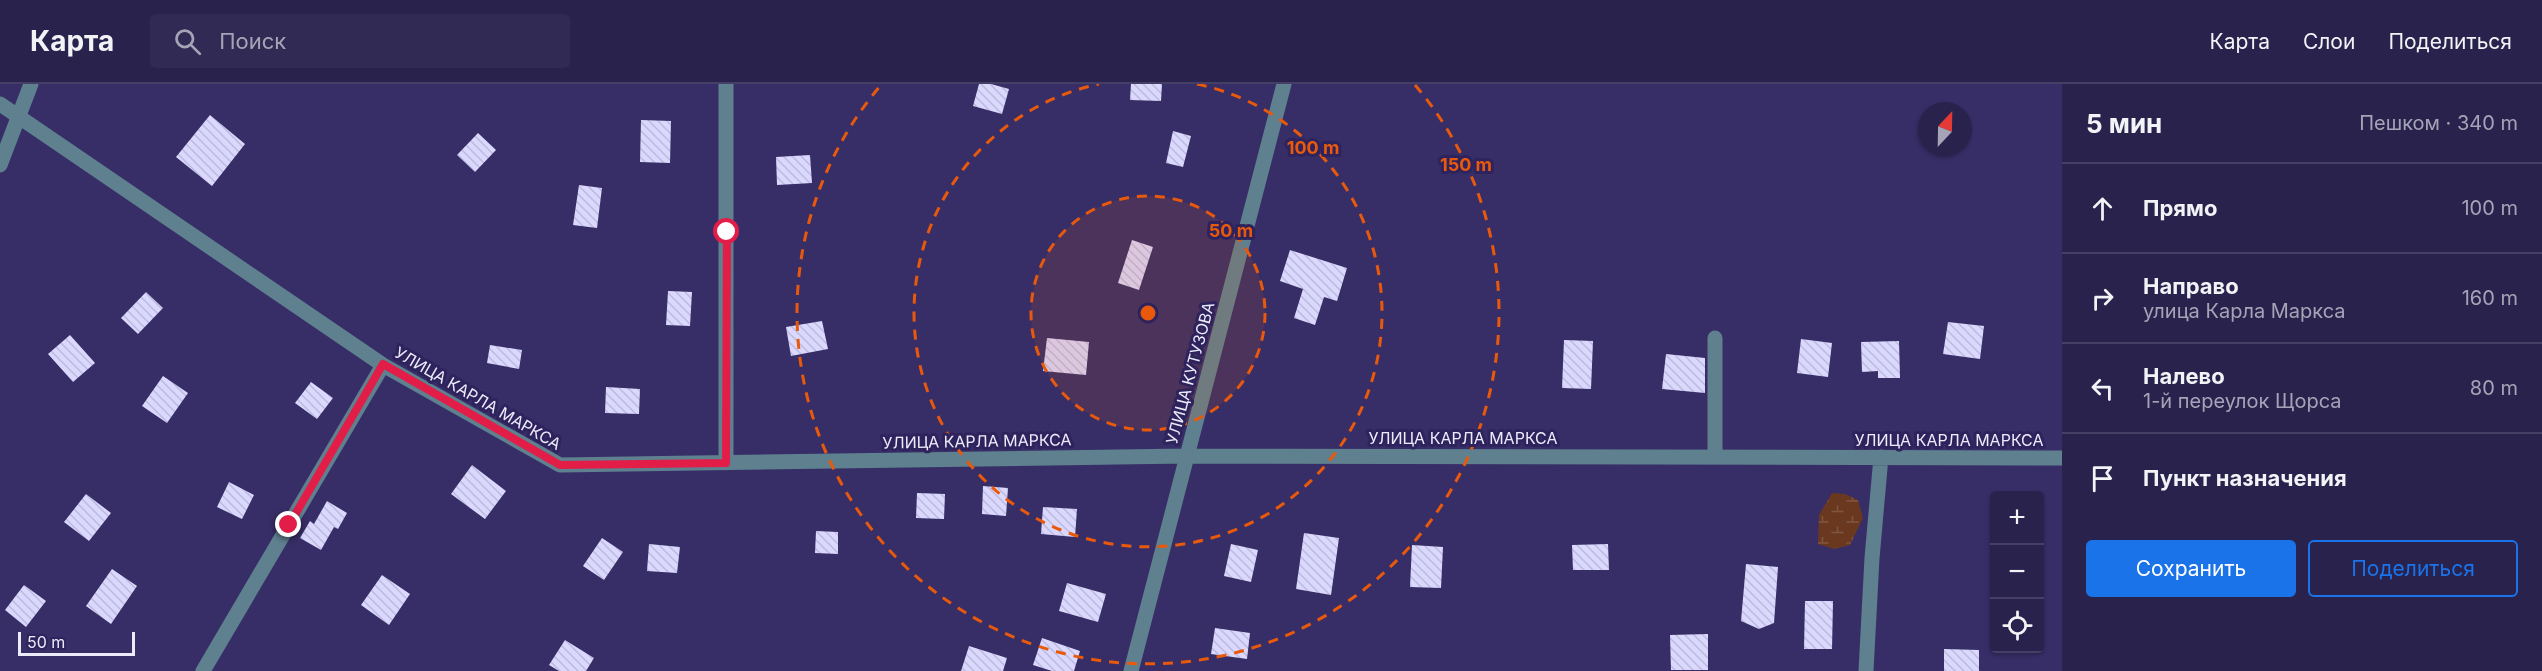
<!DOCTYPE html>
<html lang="ru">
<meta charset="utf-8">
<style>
:root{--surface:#29224d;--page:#312a54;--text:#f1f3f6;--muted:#a5a4b6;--line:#453f65;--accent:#1a73e8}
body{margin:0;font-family:Inter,sans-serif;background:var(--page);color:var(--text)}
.controls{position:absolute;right:18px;bottom:18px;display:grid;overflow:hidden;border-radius:6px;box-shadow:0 2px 4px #0004}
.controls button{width:54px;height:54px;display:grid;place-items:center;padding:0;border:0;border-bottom:2px solid var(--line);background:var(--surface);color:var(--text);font:30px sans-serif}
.compass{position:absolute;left:1918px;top:18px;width:54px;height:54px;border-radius:50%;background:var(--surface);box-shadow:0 2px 4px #0004;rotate:22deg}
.scale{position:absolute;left:18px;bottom:15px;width:117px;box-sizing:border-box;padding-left:6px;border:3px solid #ecebfa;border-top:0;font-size:16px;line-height:21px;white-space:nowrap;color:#ecebfa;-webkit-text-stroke:4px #2e235c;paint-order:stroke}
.stop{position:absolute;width:18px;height:18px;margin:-14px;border:4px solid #e11d48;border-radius:50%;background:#fff}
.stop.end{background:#e11d48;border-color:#fff;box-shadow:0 2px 6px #0008}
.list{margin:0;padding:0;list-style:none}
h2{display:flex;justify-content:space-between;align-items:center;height:78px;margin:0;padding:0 24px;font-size:26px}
h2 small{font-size:20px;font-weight:400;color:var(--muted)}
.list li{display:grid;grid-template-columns:39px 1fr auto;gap:18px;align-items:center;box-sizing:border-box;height:90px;padding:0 24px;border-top:2px solid var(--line)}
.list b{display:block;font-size:22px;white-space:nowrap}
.list p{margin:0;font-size:20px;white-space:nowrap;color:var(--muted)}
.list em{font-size:20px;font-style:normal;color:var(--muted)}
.actions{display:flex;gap:12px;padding:18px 24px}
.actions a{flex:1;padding:14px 0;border:2px solid var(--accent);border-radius:6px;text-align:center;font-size:21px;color:var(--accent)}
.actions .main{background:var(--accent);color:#fff}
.icon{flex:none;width:33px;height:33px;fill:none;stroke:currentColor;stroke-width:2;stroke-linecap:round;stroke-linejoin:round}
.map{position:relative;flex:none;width:2062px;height:587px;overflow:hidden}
header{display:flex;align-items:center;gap:36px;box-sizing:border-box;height:84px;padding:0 30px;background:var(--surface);border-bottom:2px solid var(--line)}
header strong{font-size:28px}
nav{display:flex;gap:33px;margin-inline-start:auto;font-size:21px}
.search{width:420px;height:54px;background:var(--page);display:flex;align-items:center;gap:15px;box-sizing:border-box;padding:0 21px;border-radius:6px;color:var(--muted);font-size:22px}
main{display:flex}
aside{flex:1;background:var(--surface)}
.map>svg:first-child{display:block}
.wetland{fill:url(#wetland-marsh)}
.building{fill:url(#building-back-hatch)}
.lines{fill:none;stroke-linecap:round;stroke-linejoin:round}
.minor{stroke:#5f808f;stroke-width:15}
.route{stroke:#e11d48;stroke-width:8}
.ring{fill:none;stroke:#e8590c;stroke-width:3;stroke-dasharray:10 8}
.labels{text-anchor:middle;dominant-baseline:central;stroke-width:6;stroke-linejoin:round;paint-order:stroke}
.street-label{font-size:16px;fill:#ecebfa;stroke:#2e235c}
.centre{fill:#e8590c;stroke:#2e235c;stroke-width:3}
.ring-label{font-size:18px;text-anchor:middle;font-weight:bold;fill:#e8590c;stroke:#2e235c;stroke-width:6;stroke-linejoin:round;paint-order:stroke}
</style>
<header>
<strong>Карта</strong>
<div class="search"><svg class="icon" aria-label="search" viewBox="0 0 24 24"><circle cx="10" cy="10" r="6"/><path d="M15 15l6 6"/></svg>Поиск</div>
<nav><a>Карта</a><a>Слои</a><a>Поделиться</a></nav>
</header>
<main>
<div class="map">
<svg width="2062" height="587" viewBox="0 0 2062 587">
<defs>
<pattern id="wetland-marsh" width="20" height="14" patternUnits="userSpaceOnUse" patternTransform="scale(1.5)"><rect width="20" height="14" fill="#6a381e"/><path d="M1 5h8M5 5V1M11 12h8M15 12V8" fill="none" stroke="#7f5540"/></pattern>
<pattern id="building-back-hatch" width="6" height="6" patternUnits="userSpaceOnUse" patternTransform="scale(1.5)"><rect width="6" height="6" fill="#dad8fe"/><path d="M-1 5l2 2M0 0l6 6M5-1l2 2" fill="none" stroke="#bdbbda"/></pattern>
</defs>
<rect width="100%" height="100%" fill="#372e67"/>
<!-- wetland -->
<path class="wetland" d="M1832 409 1845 410 1858 416 1863 434 1850 461 1834 465 1818 460 1819 431Z"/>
<!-- building -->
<path class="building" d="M979 0H991L1009 5 1002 30 973 22Z
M1131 0H1162L1161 17 1130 16Z
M210 31 245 60 212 102 176 73Z
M641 36 671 37 670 79 640 78Z
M1173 47 1191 52 1183 83 1166 79Z
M478 49 496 66 475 88 457 71Z
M810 71 812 99 777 101 776 73Z
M579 101 602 104 597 144 573 141Z
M1132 156 1153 163 1139 206 1118 199Z
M1290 166 1347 184 1337 217 1324 213 1315 241 1294 234 1303 205 1280 197Z
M668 207 692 208 690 242 666 241Z
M146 208 163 224 138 250 121 234Z
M822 237 828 265 791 272 786 243Z
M1948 238 1984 242 1980 275 1943 270Z
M70 251 95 279 73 298 48 270Z
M1047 254 1089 258 1086 291 1043 287Z
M1801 255 1832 259 1828 293 1797 289Z
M1564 256 1593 257 1591 305 1562 304Z
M1899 257 1900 294H1878V287L1862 288 1861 258Z
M490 261 522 266 519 285 487 279Z
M1666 270 1705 274V309L1662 305Z
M163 292 188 309 167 339 142 322Z
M311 298 333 314 317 335 295 319Z
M606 303 640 305 639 330 605 329Z
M472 381 506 407 485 435 451 410Z
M229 398 254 411 242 435 217 423Z
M983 402 1008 404 1006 432 982 430Z
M917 409 945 410 944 435 916 434Z
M86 410 111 429 89 457 64 438Z
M327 417 347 429 338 445 334 443 321 466 300 454 310 437 314 440Z
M1043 423 1077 425 1075 453 1041 450Z
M816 447 838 448V470L815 469Z
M1304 449 1339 454 1331 511 1296 505Z
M602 454 623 468 604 496 583 482Z
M649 460 680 463 677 489 647 487Z
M1231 460 1258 466 1251 498 1224 492Z
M1608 460 1609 486H1573L1572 461Z
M1412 461 1443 463 1441 504 1410 503Z
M1746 480 1778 483 1774 539 1759 545 1741 537Z
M112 485 137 502 111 540 86 522Z
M382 491 410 510 389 541 361 521Z
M1067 499 1106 510 1098 538 1059 527Z
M24 501 46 517 26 543 5 526Z
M1805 517H1833L1832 565H1804Z
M1215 544 1250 549 1247 575 1211 570Z
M1708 550V586H1671L1670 551Z
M1042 554 1080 567 1074 587H1052L1033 581Z
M565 556 594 574 586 587H559L549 581Z
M969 562 1007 574 1003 587H961Z
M1944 565 1979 566V587H1944Z"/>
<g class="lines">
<!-- minor -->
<path class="minor" d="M0 20 383 281 560 381 1186 372 2062 374
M0 81 31 0
M1715 373V254
M726 379V0
M203 587 383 281
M1131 587 1284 0
M1866 587 1872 474 1881 373"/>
</g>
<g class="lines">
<!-- route -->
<path class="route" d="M289 441 383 280 560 381 726 379 727 148"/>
</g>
<!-- distance rings -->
<circle cx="1148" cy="229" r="117" fill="#e8590c" fill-opacity=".12"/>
<g class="ring">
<circle cx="1148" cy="229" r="117"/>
<path d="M1197 0A234 234 0 1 1 1099 0"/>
<path d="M1415 1A351 351 0 1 1 881 1"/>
</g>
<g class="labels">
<!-- street labels -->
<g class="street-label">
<text transform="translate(1190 289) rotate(-75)">УЛИЦА КУТУЗОВА</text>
<text transform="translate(478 314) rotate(30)">УЛИЦА КАРЛА МАРКСА</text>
<text x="1463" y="354">УЛИЦА КАРЛА МАРКСА</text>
<text x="1949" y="356">УЛИЦА КАРЛА МАРКСА</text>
<text transform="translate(977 357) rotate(-1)">УЛИЦА КАРЛА МАРКСА</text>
</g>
</g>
<circle cx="1148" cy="229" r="9" class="centre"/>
<g class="ring-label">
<text x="1313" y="70">100 m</text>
<text x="1466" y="87">150 m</text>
<text x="1231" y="153">50 m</text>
</g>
</svg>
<div class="controls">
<button>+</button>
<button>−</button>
<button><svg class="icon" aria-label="locate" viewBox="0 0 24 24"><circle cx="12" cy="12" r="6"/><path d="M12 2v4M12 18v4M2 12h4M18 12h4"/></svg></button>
</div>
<svg class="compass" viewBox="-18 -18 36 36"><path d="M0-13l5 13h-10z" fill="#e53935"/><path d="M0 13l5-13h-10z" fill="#a5a4b6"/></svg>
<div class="scale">50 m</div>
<div class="stop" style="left:727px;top:148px"></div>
<div class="stop end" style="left:289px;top:441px"></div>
</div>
<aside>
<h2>5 мин<small>Пешком · 340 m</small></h2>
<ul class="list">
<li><svg class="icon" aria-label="ahead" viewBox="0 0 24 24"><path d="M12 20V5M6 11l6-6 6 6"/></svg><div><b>Прямо</b></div><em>100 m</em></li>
<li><svg class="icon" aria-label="right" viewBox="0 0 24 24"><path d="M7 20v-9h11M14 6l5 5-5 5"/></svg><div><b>Направо</b><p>улица Карла Маркса</p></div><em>160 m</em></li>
<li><svg class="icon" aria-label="left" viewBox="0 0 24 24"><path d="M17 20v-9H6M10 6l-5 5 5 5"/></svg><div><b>Налево</b><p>1-й переулок Щорса</p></div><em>80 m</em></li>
<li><svg class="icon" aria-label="arrive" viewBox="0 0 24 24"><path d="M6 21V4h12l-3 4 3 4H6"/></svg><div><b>Пункт назначения</b></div></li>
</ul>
<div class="actions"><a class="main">Сохранить</a><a>Поделиться</a></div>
</aside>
</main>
